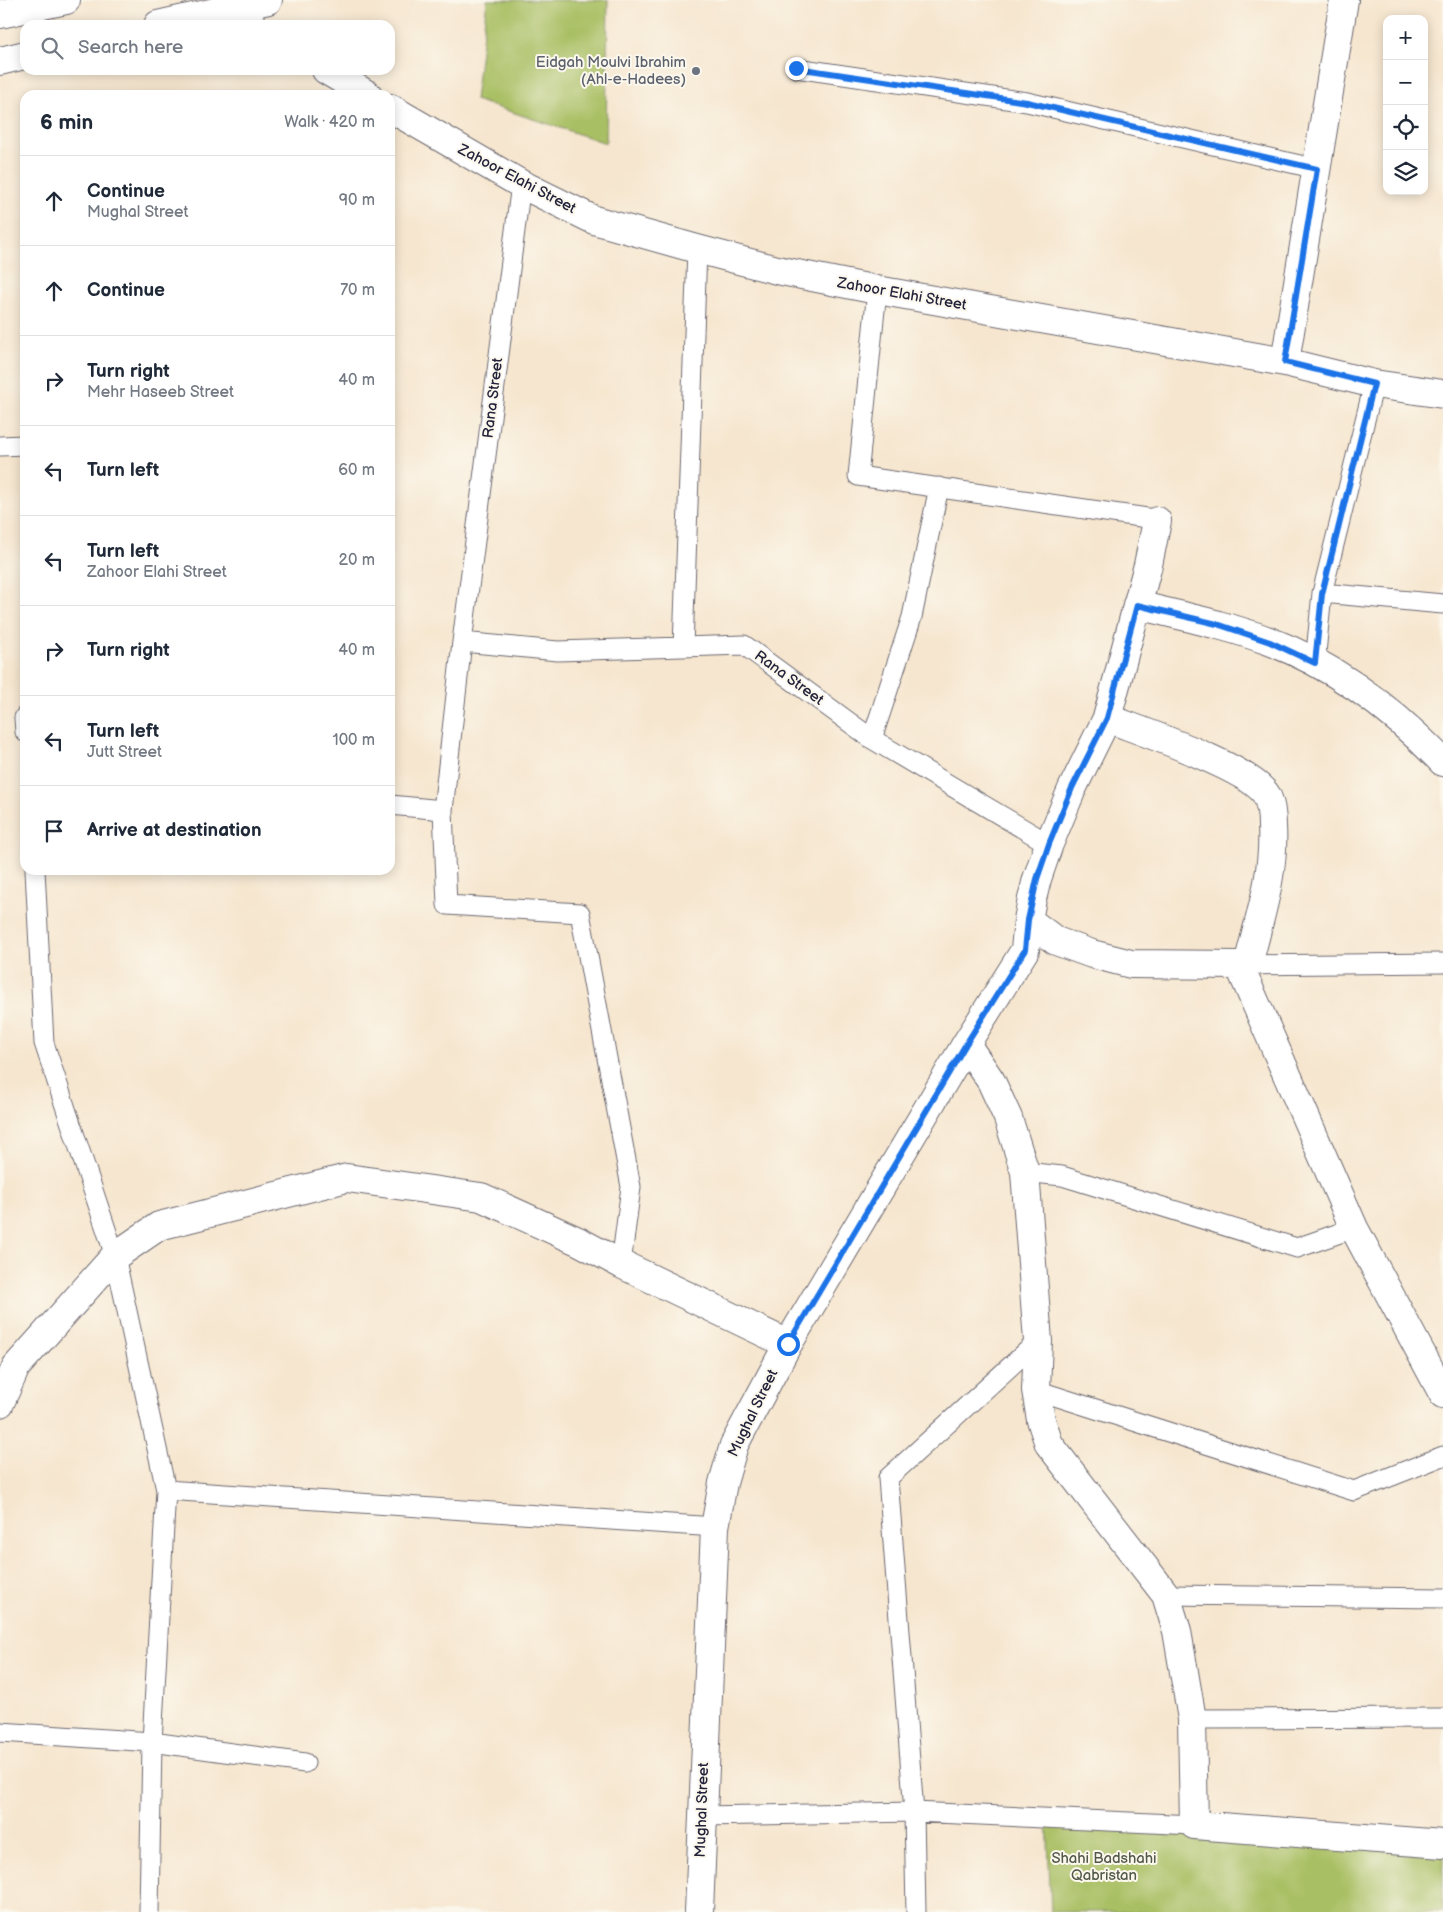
<!DOCTYPE html>
<meta charset="utf-8">
<style>
:root{--surface:#fff;--page:#f2f2f3;--text:#1f2937;--muted:#747a83;--line:#e0e1e3}
body{margin:0;font-family:"Balsamiq Sans",sans-serif;background:var(--page);color:var(--text)}
.controls{position:absolute;right:15px;top:15px;display:grid;overflow:hidden;border-radius:10px;box-shadow:0 2px 12px #0003}
.controls button{width:45px;height:45px;display:grid;place-items:center;padding:0;border:0;border-bottom:1px solid var(--line);background:var(--surface);color:var(--text);font:25px sans-serif}
.stop{position:absolute;width:15px;height:15px;margin:-11px;border:4px solid #1a73e8;border-radius:50%;background:#fff}
.stop.end{background:#1a73e8;border-color:#fff;box-shadow:0 1px 5px #0008}
.list{margin:0;padding:0;list-style:none}
h2{display:flex;justify-content:space-between;align-items:center;height:65px;margin:0;padding:0 20px;font-size:21px}
h2 small{font-size:16px;font-weight:400;color:var(--muted)}
.list li{display:grid;grid-template-columns:32px 1fr auto;gap:15px;align-items:center;box-sizing:border-box;height:90px;padding:0 20px;border-top:1px solid var(--line)}
.list b{display:block;font-size:19px;white-space:nowrap}
.list p{margin:0;font-size:16px;white-space:nowrap;color:var(--muted)}
.list em{font-size:16px;font-style:normal;color:var(--muted)}
.icon{flex:none;width:28px;height:28px;fill:none;stroke:currentColor;stroke-width:2;stroke-linecap:round;stroke-linejoin:round}
.map{position:relative;flex:none;width:1443px;height:1912px;overflow:hidden}
.search{position:absolute;background:var(--surface);box-shadow:0 2px 12px #0003;left:20px;top:20px;width:375px;height:55px;display:flex;align-items:center;gap:12px;box-sizing:border-box;padding:0 18px;border-radius:15px;color:var(--muted);font-size:19px}
.panel{position:absolute;background:var(--surface);box-shadow:0 2px 12px #0003;left:20px;top:90px;width:375px;height:785px;border-radius:15px}
.map>svg:first-child{display:block}
.green{fill:#a9bf64;stroke:#667050}
.lines{fill:none;stroke-linecap:round;stroke-linejoin:round}
.lane-casing{stroke:#6c676f;stroke-width:21}
.street-casing{stroke:#6c676f;stroke-width:30}
.primary-casing{stroke:#6c676f;stroke-width:30}
.lane{stroke:#fff;stroke-width:19}
.street{stroke:#fff;stroke-width:28}
.primary{stroke:#fff;stroke-width:28}
.route{stroke:#1a73e8;stroke-width:6}
.worship-dot{fill:#6b7280;stroke:#fbf7ec;stroke-width:2}
.labels{text-anchor:middle;dominant-baseline:central;stroke-width:4;stroke-linejoin:round;paint-order:stroke}
.worship-label{font-size:15px;fill:#5b616d;stroke:#fbf7ec;text-anchor:end}
.street-label{font-size:15px;fill:#22223b;stroke:#fbf7ec}
.park-label{font-size:15px;fill:#515949;stroke:#fbf7ec}
</style>
<div class="map">
<svg width="1443" height="1912" viewBox="0 0 1443 1912">
<rect width="100%" height="100%" fill="#fbf7ec"/>
<filter id="ink" filterUnits="userSpaceOnUse"><feTurbulence type="fractalNoise" baseFrequency=".02" numOctaves="2"/><feDisplacementMap in="SourceGraphic" scale="10" xChannelSelector="R" yChannelSelector="G"/><feConvolveMatrix kernelMatrix="1 2 1 2 8 2 1 2 1" color-interpolation-filters="sRGB"/></filter>
<filter id="wash" filterUnits="userSpaceOnUse"><feTurbulence type="fractalNoise" baseFrequency=".0096" numOctaves="4" result="noise"/><feDisplacementMap in="SourceGraphic" scale="20" xChannelSelector="R" yChannelSelector="G"/><feGaussianBlur stdDeviation="1.12" result="paint"/><feColorMatrix in="noise" values="0 0 0 0 0 0 0 0 0 0 0 0 0 0 0 0 0 1.4 0 .05"/><feComposite in="paint" operator="in"/></filter>
<g filter="url(#wash)">
<rect width="100%" height="100%" fill="#f6e6cf"/>
<!-- green -->
<path class="green" d="M487 0H608L606 143 475 100Z
M1047 1818 1443 1844V1912H1051Z"/>
</g>
<g filter="url(#ink)">
<g class="lines">
<!-- lane casing -->
<g class="lane-casing">
<path id="lane" d="M796 68 1027 102 1317 169
M521 184 462 642 443 810 447 905 580 913 631 1187 621 1264
M877 290 858 476 1154 519 1157 521
M0 446 25 445
M1322 593 1443 604
M462 642 558 651 744 645 872 739 1049 844
M683 647 697 249
M1315 663 1322 593 1374 384
M25 716 24 718 25 732
M872 739 912 617 939 487
M390 805 443 810
M35 870 44 1043 115 1256 166 1490 152 1742 149 1912
M1239 965 1443 963
M1025 1172 1062 1176 1297 1248 1354 1228
M1036 1390 1354 1491 1443 1456
M166 1490 715 1527
M1166 1595 1443 1598
M1192 1719 1443 1718
M0 1732 152 1742 305 1763
M702 1816 914 1812 1194 1825
M916 1912 914 1812 888 1478 1038 1341"/>
</g>
<!-- street casing -->
<g class="street-casing">
<path id="street" d="M226 9 252 25
M326 70 368 95
M390 108 521 184 594 220 697 249 777 270 877 290 1285 362 1374 384 1443 394
M1285 362 1344 0
M1137 605C1181 616 1226 625 1269 641 1336 666 1394 711 1443 762
M1107 718C1140 731 1252 768 1267 796 1271 805 1272 816 1272 826 1275 874 1259 919 1248 965
M1028 920 1056 941 1092 954 1131 964 1239 965 1354 1228 1443 1394
M966 1044 991 1081 1008 1118 1025 1172 1038 1341 1036 1390 1041 1420 1049 1444 1166 1595 1177 1631 1192 1719 1194 1825 1443 1844
M0 1403 16 1367 115 1256 159 1226 347 1178 481 1197 580 1242 621 1264 788 1344
M699 1912 715 1527 723 1483 734 1445 788 1344 966 1044 1025 950 1028 920 1032 899 1037 879 1049 844 1072 789 1107 718 1148 565 1157 521"/>
</g>
<!-- primary casing -->
<g class="primary-casing">
<path id="primary" d="M0 14 66 0
M158 25 268 0
M0 61 25 55"/>
</g>
<!-- lane -->
<use href="#lane" class="lane"/>
<!-- street -->
<use href="#street" class="street"/>
<!-- primary -->
<use href="#primary" class="primary"/>
</g>
</g>
<g class="lines" filter="url(#ink)">
<!-- route -->
<path class="route" d="M788 1344 966 1044 1025 950 1028 920 1037 879 1049 844 1072 788 1107 718 1137 605 1217 624 1270 642 1315 663 1322 594 1374 384 1285 362 1317 169 1027 102 796 68"/>
</g>
<!-- markers -->
<circle class="worship-dot" cx="696" cy="71" r="5"/>
<g class="labels">
<!-- worship labels -->
<g class="worship-label">
<text x="686" y="62">Eidgah Moulvi Ibrahim<tspan x="686" dy="17">(Ahl-e-Hadees)</tspan></text>
</g>
<!-- street labels -->
<g class="street-label">
<text transform="translate(517 179) rotate(28)">Zahoor Elahi Street</text>
<text transform="translate(902 294) rotate(10)">Zahoor Elahi Street</text>
<text transform="translate(493 398) rotate(-83)">Rana Street</text>
<text transform="translate(789 678) rotate(36)">Rana Street</text>
<text transform="translate(753 1413) rotate(-64)">Mughal Street</text>
<text transform="translate(702 1810) rotate(-88)">Mughal Street</text>
</g>
<!-- park labels -->
<g class="park-label">
<text x="1104" y="1858">Shahi Badshahi<tspan x="1104" dy="17">Qabristan</tspan></text>
</g>
</g>
</svg>
<div class="controls">
<button>+</button>
<button>−</button>
<button><svg class="icon" aria-label="locate" viewBox="0 0 24 24"><circle cx="12" cy="12" r="6"/><path d="M12 2v4M12 18v4M2 12h4M18 12h4"/></svg></button>
<button><svg class="icon" aria-label="layers" viewBox="0 0 24 24"><path d="M12 4l9 5-9 5-9-5zM3 14l9 5 9-5"/></svg></button>
</div>
<div class="stop" style="left:788px;top:1344px"></div>
<div class="stop end" style="left:796px;top:68px"></div>
<div class="search"><svg class="icon" aria-label="search" viewBox="0 0 24 24"><circle cx="10" cy="10" r="6"/><path d="M15 15l6 6"/></svg>Search here</div>
<section class="panel">
<h2>6 min<small>Walk · 420 m</small></h2>
<ul class="list">
<li><svg class="icon" aria-label="ahead" viewBox="0 0 24 24"><path d="M12 20V5M6 11l6-6 6 6"/></svg><div><b>Continue</b><p>Mughal Street</p></div><em>90 m</em></li>
<li><svg class="icon" aria-label="ahead" viewBox="0 0 24 24"><path d="M12 20V5M6 11l6-6 6 6"/></svg><div><b>Continue</b></div><em>70 m</em></li>
<li><svg class="icon" aria-label="right" viewBox="0 0 24 24"><path d="M7 20v-9h11M14 6l5 5-5 5"/></svg><div><b>Turn right</b><p>Mehr Haseeb Street</p></div><em>40 m</em></li>
<li><svg class="icon" aria-label="left" viewBox="0 0 24 24"><path d="M17 20v-9H6M10 6l-5 5 5 5"/></svg><div><b>Turn left</b></div><em>60 m</em></li>
<li><svg class="icon" aria-label="left" viewBox="0 0 24 24"><path d="M17 20v-9H6M10 6l-5 5 5 5"/></svg><div><b>Turn left</b><p>Zahoor Elahi Street</p></div><em>20 m</em></li>
<li><svg class="icon" aria-label="right" viewBox="0 0 24 24"><path d="M7 20v-9h11M14 6l5 5-5 5"/></svg><div><b>Turn right</b></div><em>40 m</em></li>
<li><svg class="icon" aria-label="left" viewBox="0 0 24 24"><path d="M17 20v-9H6M10 6l-5 5 5 5"/></svg><div><b>Turn left</b><p>Jutt Street</p></div><em>100 m</em></li>
<li><svg class="icon" aria-label="arrive" viewBox="0 0 24 24"><path d="M6 21V4h12l-3 4 3 4H6"/></svg><div><b>Arrive at destination</b></div></li>
</ul>
</section>
</div>
